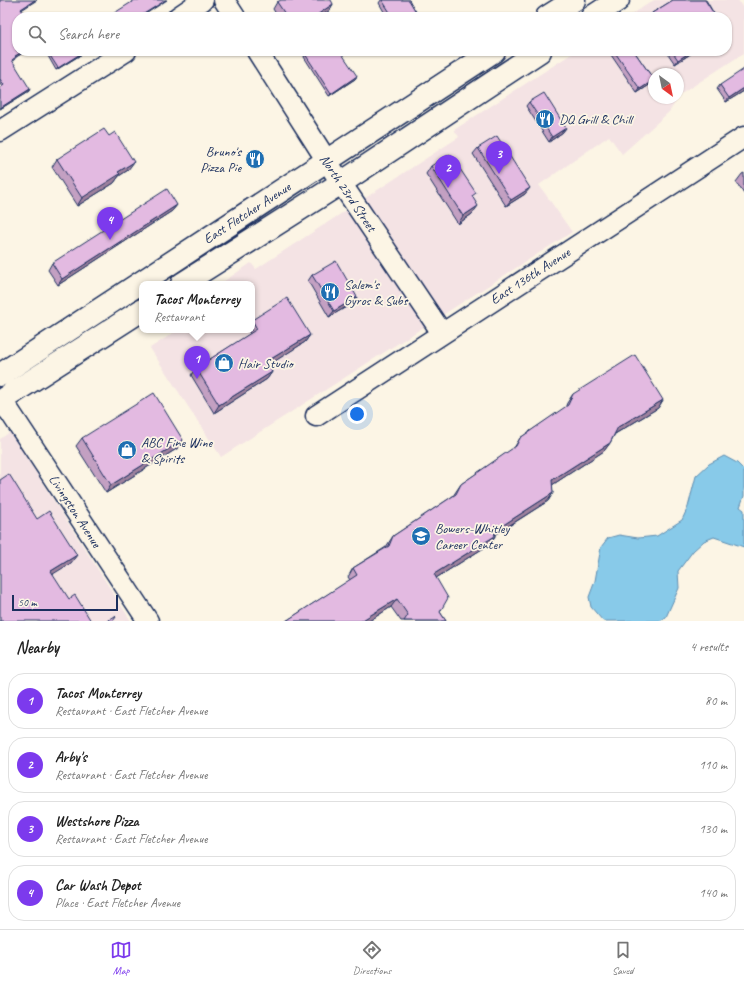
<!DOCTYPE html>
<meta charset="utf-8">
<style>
:root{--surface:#fff;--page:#f2f2f2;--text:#222;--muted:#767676;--line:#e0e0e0;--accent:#7c3aed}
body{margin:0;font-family:Caveat,sans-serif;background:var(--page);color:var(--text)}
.compass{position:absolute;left:648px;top:68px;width:36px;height:36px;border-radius:50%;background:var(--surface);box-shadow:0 1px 3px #0004;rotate:147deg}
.scale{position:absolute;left:12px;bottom:10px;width:106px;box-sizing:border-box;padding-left:4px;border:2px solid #1b2f5e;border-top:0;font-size:11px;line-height:14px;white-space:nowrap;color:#1b2f5e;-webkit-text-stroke:3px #fcf5e5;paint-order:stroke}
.you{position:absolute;left:357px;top:414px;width:14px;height:14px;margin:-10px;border:3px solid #fff;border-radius:50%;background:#1a73e8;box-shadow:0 0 0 6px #1a73e833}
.badge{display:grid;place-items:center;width:26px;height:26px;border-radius:50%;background:var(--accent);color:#fff;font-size:13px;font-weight:700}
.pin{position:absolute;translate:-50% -33px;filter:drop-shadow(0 1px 2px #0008)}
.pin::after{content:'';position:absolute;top:21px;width:14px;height:12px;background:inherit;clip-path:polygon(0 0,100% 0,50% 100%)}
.popup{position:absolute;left:139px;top:281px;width:116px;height:52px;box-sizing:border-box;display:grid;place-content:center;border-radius:8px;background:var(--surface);filter:drop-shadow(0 1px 3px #0005);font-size:13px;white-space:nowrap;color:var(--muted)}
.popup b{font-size:15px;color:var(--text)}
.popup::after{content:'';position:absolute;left:50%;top:100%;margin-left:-8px;border:8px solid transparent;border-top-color:var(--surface)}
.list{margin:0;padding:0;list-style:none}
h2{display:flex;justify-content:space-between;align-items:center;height:52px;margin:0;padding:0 16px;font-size:17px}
h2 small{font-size:13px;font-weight:400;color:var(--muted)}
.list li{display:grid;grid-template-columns:26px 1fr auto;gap:12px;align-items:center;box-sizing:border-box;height:56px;margin:0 8px 8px;padding:0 8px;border:1px solid var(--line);border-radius:16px}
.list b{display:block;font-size:15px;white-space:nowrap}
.list p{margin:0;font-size:13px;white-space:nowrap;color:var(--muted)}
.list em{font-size:13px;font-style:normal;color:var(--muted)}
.icon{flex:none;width:22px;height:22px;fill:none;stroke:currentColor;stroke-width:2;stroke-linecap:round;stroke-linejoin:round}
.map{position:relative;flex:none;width:744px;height:621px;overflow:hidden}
.search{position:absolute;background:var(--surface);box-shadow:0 1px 3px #0004;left:12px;right:12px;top:12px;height:44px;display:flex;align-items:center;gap:10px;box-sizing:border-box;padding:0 14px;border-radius:16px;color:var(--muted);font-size:15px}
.sheet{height:308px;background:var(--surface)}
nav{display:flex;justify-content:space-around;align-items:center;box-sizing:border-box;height:56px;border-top:1px solid var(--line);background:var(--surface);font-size:11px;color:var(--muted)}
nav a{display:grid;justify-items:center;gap:2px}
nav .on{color:var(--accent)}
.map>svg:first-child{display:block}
.built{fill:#f4e3e4;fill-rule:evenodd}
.water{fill:#88cae9;stroke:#5c8cb1}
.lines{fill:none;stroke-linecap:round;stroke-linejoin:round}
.minor-casing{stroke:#1b2f5e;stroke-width:23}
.major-casing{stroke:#1b2f5e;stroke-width:25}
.minor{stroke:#fcf5e5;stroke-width:20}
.major{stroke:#fcf5e5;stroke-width:22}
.wall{fill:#c3a0c2;stroke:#1b2f5e}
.shaded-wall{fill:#9f829e;stroke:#1b2f5e}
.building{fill:#e3bae1;stroke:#1b2f5e}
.labels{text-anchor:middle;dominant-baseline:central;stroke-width:3.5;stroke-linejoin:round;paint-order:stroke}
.poi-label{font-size:14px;fill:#1b2f5e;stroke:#fcf5e5;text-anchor:start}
.street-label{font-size:14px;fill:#1b2f5e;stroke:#fcf5e5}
</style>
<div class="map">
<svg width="744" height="621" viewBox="0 0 744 621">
<rect width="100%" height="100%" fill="#fcf5e5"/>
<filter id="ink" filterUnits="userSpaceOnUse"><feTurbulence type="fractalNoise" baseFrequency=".025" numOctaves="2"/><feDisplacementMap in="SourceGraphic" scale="8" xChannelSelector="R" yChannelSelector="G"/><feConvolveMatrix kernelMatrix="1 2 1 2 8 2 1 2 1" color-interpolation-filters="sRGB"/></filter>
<g filter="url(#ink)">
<!-- built -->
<path class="built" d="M654 0H738L744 10V53L681 94 669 112 622 154 609 136 539 185 572 232 221 457 150 348 178 330H252V284H220L251 263 256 269 459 137 454 130 576 51H727V17H628ZM654 74H678V98H654Z
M10 432 131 621H0V439Z"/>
<!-- water -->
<path class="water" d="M724 456 737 463 744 470V496L740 507 744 510V547L714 537 704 541 693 551 678 571 679 588 666 617 660 621H603L591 607 589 597 595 581 601 547 608 538 619 535 638 538 657 536 682 520 688 507 696 476 709 464Z"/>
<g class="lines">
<!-- minor casing -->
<g class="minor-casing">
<path id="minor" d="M224 0 235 17
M178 17 203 0
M257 51 341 183 442 333
M0 131 126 51
M0 402 10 412 148 621
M316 416 744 137"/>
</g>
<!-- major casing -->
<g class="major-casing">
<path id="major" d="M547 17 574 0
M592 17 618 0
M182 284 341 183 540 51
M0 375 494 51
M0 401 142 310"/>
</g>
<!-- minor -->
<use href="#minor" class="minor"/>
<!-- major -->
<use href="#major" class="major"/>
</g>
<!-- wall -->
<path class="wall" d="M0 0 22 10 17 51H26L16 57 14 60 12 61 29 91 0 109V88L2 87 0 84Z
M381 0H409L419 17H387L379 3Z
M673 0H706L716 17H650L652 13Z
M277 2 333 4 329 11 319 17H278L273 9Z
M87 51 56 70 48 56 49 54Z
M610 51H634L654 80 651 84 637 93 609 52Z
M666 51H695L675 64Z
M305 54 357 76 355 79 329 96 304 57Z
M720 85 744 91 726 102 717 89Z
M529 102 563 132 549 142 526 106Z
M478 148 525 194 506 206 473 154Z
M57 159 128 170 119 176 114 183 77 206 52 167Z
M431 166 473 198 472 214 458 224 426 174Z
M744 173V194L736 182 742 174Z
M177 205 172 211 58 285 48 270 52 263Z
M312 275 357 297 353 303 329 317 308 281Z
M252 320 310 335 305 342 268 365 272 372 267 379 214 413 191 375 196 368 250 334 248 330H252Z
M573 394 663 400 658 408 615 434 610 443 604 451 552 485 553 493 548 501 495 535V536L490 544 436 578 440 612 446 621H401L391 607 369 621H286L350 580 348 577 353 568 386 547 393 536 453 496 461 484 514 448 520 438 565 408 567 403Z
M82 438 178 448 106 493 76 446Z"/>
<!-- shaded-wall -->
<path class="shaded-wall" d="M35 0H37L20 11 21 9Z
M166 0H167L141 17H139Z
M333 4 329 11 319 17H314Z
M24 51H26L13 59 15 56Z
M85 51H87L56 70 58 68Z
M692 51H695L675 64 678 60Z
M357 76 355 79 329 96 331 94Z
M654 80 651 84 637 93 640 89Z
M744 88V91L726 102 729 98Z
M30 89 29 91 0 109V108Z
M566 128 563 132 549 142 552 137Z
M134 162 128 170 119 176 114 183 77 206 82 198 118 172Z
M530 188 525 194 506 206 511 200Z
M177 205 172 211 58 285 62 279Z
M478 206 472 214 458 224 463 216Z
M357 297 353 303 329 317 334 311Z
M310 335 305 342 261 370 266 362Z
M272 372 267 379 214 413 219 405Z
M663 400 658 408 613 435 618 427Z
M183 440 178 448 106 493 111 485Z
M610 443 604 451 546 489 552 480Z
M553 493 548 501 488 539 494 531Z
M495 536 490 544 428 583 434 574Z
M77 555 71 563 45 579 51 571Z
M397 599 391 607 369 621H361Z"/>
<!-- building -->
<path class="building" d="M0 0H35L21 9 26 17H17V51H24L15 56 16 57 12 60 30 89 0 108V88L4 85 0 79Z
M135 0H166L139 17H108Z
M281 0H331L333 4 314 17H287L277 2Z
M382 0H409L419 17H393Z
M673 0H705L716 17H655L652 13Z
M54 51H85L58 68 49 54Z
M310 51H340L357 76 331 94 305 54Z
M614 51H634L654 80 640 89Z
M672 51H692L678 60Z
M744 69V88L729 98 720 85Z
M544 93 566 128 552 137 529 102Z
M104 129 109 136 115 132 134 162 118 172 120 174 82 198 57 159Z
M497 136 530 188 511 200 478 148Z
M450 154 476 193 472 196 478 206 463 216 431 166Z
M167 189 177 205 62 279 52 263Z
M336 261 357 297 334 311 312 275Z
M287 298 310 335 266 362 272 372 219 405 196 368 257 329 252 320Z
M635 355 663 400 618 427 610 443 552 480 553 493 494 531 495 536 434 574 448 598 440 612 446 621H404L408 615 397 599 361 621H286L357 575 353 568 389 546 393 536 456 494 461 484 516 446 520 438 568 405 573 394Z
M154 393 183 440 111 485 82 438Z
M9 474 37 519 49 511 77 555 51 571 69 599 75 595 91 621H0V480Z
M115 616 116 617 113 621H107Z"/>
</g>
<!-- icons -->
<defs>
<g id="restaurant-disc" transform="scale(1)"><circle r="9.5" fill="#1f6fb2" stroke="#fcf5e5"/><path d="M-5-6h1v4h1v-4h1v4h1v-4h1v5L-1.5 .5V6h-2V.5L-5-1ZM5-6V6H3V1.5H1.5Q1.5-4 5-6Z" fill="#fff"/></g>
<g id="shop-disc" transform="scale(1)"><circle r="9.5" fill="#1f6fb2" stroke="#fcf5e5"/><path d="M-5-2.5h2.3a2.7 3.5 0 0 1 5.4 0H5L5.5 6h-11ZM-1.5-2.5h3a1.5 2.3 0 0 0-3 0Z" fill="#fff"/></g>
<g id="school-disc" transform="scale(1)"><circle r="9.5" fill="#1f6fb2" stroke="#fcf5e5"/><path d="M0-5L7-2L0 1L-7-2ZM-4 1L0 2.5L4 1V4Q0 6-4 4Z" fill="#fff"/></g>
</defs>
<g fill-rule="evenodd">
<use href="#restaurant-disc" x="545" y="119"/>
<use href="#restaurant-disc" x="255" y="159"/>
<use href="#restaurant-disc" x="330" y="292"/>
<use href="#shop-disc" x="224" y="363"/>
<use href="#shop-disc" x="127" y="450"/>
<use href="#school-disc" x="421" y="536"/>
</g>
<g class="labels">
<!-- poi labels -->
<g class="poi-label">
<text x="559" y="119">DQ Grill &amp; Chill</text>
<text x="241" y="151" text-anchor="end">Bruno's<tspan x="241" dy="16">Pizza Pie</tspan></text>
<text x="344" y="284">Salem's<tspan x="344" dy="16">Gyros &amp; Subs</tspan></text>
<text x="238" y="363">Hair Studio</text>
<text x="141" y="442">ABC Fine Wine<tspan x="141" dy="16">&amp; Spirits</tspan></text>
<text x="435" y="528">Bowers-Whitley<tspan x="435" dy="16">Career Center</tspan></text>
</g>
<!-- street labels -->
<g class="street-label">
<text transform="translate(348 193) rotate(56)">North 23rd Street</text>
<text transform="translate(247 213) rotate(-33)">East Fletcher Avenue</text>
<text transform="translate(530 276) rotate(-33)">East 136th Avenue</text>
<text transform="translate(75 511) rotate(57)">Livingston Avenue</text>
</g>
</g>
</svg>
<svg class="compass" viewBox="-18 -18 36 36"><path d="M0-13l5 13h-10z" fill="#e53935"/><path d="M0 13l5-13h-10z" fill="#767676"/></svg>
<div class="scale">50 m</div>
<div class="you"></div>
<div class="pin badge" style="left:197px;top:379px">1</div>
<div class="popup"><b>Tacos Monterrey</b>Restaurant</div>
<div class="pin badge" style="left:448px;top:188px">2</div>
<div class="pin badge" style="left:499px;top:174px">3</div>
<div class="pin badge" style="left:110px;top:240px">4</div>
<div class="search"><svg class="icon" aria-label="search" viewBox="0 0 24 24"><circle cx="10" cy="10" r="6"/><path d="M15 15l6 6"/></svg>Search here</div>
</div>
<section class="sheet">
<h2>Nearby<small>4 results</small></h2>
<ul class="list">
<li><span class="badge">1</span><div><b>Tacos Monterrey</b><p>Restaurant · East Fletcher Avenue</p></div><em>80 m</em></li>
<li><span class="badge">2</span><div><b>Arby's</b><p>Restaurant · East Fletcher Avenue</p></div><em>110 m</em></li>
<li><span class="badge">3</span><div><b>Westshore Pizza</b><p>Restaurant · East Fletcher Avenue</p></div><em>130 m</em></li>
<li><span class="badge">4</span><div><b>Car Wash Depot</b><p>Place · East Fletcher Avenue</p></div><em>140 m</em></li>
</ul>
</section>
<nav>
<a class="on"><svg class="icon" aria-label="map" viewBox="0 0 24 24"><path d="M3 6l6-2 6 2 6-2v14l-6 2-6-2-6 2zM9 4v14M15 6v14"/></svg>Map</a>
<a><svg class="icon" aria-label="directions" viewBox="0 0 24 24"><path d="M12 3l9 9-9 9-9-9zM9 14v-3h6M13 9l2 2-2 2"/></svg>Directions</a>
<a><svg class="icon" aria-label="saved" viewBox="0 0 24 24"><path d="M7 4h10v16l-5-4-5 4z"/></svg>Saved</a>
</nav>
